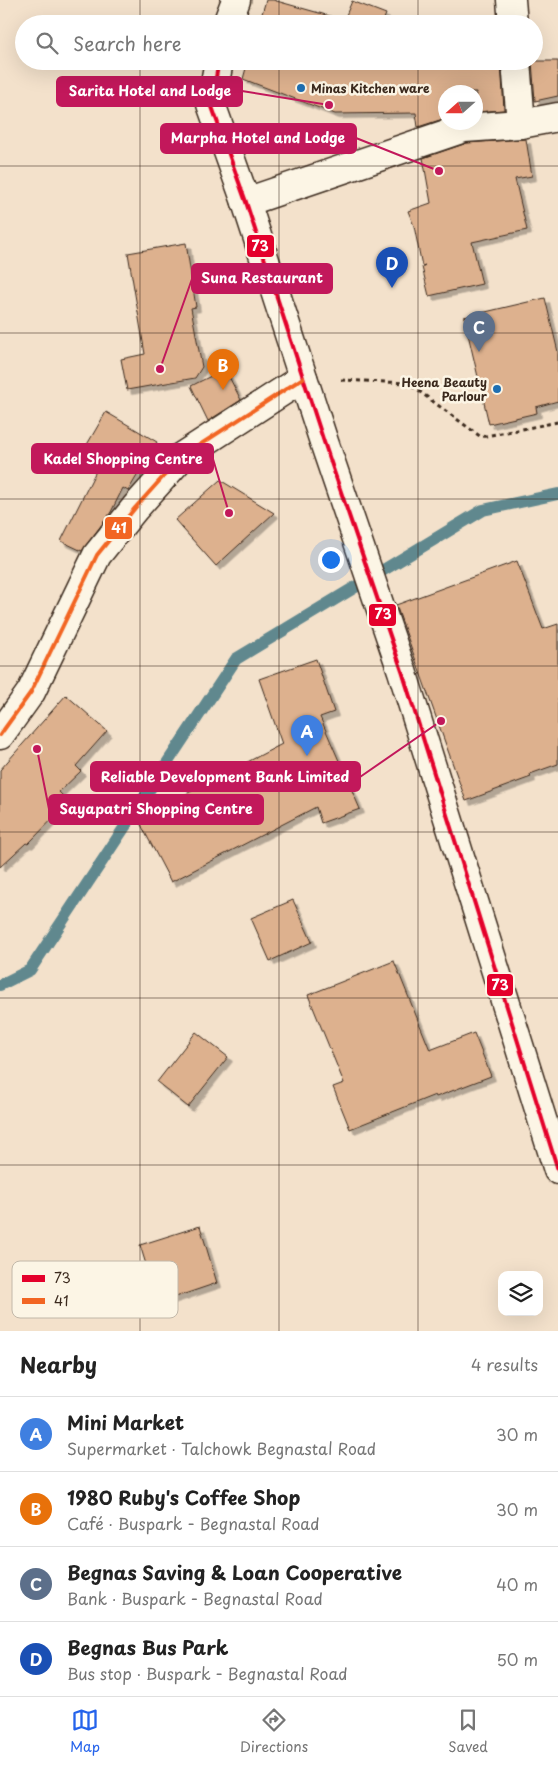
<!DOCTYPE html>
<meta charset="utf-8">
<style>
:root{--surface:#fff;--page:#f2f2f2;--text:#222;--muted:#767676;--line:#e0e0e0;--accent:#2563eb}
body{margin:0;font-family:"Playpen Sans",sans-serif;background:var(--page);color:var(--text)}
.controls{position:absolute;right:15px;bottom:15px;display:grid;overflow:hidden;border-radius:10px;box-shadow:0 5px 20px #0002}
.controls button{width:45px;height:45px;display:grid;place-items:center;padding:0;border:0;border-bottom:1px solid var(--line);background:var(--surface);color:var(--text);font:25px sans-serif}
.compass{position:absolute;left:438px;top:85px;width:45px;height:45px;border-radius:50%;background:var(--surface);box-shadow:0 5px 20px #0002;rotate:249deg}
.you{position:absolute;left:330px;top:559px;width:18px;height:18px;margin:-12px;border:4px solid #fff;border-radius:50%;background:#1a73e8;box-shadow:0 0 0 8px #1a73e833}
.badge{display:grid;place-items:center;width:32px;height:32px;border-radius:50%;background:var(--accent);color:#fff;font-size:16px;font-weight:700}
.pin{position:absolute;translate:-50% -41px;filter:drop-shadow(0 1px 2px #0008)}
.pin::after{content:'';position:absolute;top:26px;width:18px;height:15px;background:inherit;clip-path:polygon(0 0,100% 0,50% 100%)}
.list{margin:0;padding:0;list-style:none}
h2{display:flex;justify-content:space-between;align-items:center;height:65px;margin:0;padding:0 20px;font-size:21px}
h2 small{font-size:16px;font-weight:400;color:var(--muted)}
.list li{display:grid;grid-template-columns:32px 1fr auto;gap:15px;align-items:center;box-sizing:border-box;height:75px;padding:0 20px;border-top:1px solid var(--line)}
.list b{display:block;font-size:19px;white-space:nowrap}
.list p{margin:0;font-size:16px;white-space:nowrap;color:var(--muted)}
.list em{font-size:16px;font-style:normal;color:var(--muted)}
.icon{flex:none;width:28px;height:28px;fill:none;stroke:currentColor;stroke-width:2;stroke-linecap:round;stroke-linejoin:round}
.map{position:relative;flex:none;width:558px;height:1331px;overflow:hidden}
.search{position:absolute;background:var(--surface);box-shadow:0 5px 20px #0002;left:15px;right:15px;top:15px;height:55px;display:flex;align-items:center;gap:12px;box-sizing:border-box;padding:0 18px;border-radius:28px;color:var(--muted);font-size:19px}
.sheet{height:365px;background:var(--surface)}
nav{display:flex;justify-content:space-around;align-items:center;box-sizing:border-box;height:70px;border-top:1px solid var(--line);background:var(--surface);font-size:14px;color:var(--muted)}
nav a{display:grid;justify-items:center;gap:2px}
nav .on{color:var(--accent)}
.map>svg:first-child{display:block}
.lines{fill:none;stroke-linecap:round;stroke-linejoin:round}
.stream{stroke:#61888e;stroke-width:12}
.building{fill:#ddb18e;stroke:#3b2a1e;filter:url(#shadow)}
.minor-casing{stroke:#3b2a1e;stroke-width:31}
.secondary-casing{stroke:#3b2a1e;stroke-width:31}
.path{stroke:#3b2a1e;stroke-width:3;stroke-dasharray:4 4;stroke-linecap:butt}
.minor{stroke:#fcf5e5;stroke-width:28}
.secondary{stroke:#fcf5e5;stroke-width:28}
.bus-1-casing{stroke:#fcf5e5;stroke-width:8}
.bus-2-casing{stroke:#fcf5e5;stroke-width:8}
.bus-1{stroke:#e4002b;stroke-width:4}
.bus-2{stroke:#f26522;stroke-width:4}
.grid{fill:none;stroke:#3b2a1e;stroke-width:1;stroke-opacity:0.55}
.poi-dot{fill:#1f6fb2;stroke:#fcf5e5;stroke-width:2}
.labels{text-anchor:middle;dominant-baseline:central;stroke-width:5;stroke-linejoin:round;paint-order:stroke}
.poi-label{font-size:12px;font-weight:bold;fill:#3b2a1e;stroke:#fcf5e5;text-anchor:start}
.key{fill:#fcf5e5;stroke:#c2b8a9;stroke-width:1}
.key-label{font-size:14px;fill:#3b2a1e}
.leader{fill:none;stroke:#c2185b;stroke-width:2}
.callout-dot{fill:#c2185b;stroke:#fcf5e5;stroke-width:2}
.callout{fill:#c2185b;stroke:#c2185b;stroke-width:2}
.callout-label{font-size:14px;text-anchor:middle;font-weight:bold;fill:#fff}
.line-badge{stroke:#fcf5e5;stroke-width:2}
.badge-label{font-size:14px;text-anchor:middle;font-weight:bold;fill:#fff}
</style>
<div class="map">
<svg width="558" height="1331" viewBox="0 0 558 1331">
<defs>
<filter id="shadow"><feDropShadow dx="4.5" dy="4.5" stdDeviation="0" flood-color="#0004"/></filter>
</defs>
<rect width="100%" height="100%" fill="#f3e1cb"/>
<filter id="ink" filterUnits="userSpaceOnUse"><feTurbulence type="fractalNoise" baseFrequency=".02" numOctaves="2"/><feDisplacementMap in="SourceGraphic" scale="10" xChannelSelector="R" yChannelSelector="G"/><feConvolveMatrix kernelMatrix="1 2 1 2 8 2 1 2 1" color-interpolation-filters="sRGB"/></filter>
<g filter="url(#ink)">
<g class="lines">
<!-- stream -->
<path class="stream" d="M0 985 30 970 236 659 483 510 558 494"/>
</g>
<!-- building -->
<path class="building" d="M266 0H273L344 20 352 1 386 14 382 24H259Z
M248 61H501L504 110 476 112V92H446V118L418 127 416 113 335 114 243 79Z
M532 61H558V96L535 101Z
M526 139 532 176 515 179 527 230 472 242 482 284 429 296 422 267 425 265 422 266 414 226 408 211 431 203 423 158 467 143Z
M186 243 196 307 191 308 202 367 195 378 127 390 121 359 145 354 128 253Z
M545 298 558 352V401L536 407 537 413 489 424 464 317Z
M225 369 241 400 208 421 191 386Z
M106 412 157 442 128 491 123 488 111 512 82 551 61 541 96 471 78 460Z
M220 480 274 513 216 566 175 520Z
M517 561 543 629 558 624V764L530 774 531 777 466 801 396 605Z
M316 659 334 712 320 717 360 809 321 823 316 807 171 882 138 819 282 744 259 679Z
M66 695 107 731 76 766 81 771 59 792 69 802 28 844 26 843 0 867V770Z
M293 900 312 942 270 961 251 918Z
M394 961 430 1050 474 1033 491 1076 436 1097 435 1095 350 1129 333 1087 344 1083 308 995Z
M196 1032 228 1057 188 1107 157 1082Z
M200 1226 217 1283 158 1303 140 1245Z"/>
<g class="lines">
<!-- minor casing -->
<g class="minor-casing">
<path id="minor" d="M511 0 513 24
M516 61 521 124
M246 202 464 128 521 124 558 117
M0 735 31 692 97 555 135 508 181 457 303 378"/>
</g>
<!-- secondary casing -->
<g class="secondary-casing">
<path id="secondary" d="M227 24 236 0
M219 61 211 104 246 202 324 442 402 671 558 1170"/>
</g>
<!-- path -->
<path class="path" d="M341 380 408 383 481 437 558 422"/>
<!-- minor -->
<use href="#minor" class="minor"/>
<!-- secondary -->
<use href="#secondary" class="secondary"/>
<!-- bus-1 casing -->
<g class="bus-1-casing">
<path id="bus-1" d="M219 61 211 104 246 202 324 442 402 671 558 1170"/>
</g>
<!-- bus-2 casing -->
<g class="bus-2-casing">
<path id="bus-2" d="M0 735 31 692 97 555 135 508 181 457 303 378"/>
</g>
<!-- bus-1 -->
<use href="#bus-1" class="bus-1"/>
<!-- bus-2 -->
<use href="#bus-2" class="bus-2"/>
</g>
</g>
<!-- grid -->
<path class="grid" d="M140 0V24M279 0V24M418 0V24M140 61V1331M279 61V1331M418 61V1331M0 166H558M0 333H558M0 499H558M0 666H558M0 832H558M0 998H558M0 1165H558"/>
<!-- markers -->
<g class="poi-dot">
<circle cx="301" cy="88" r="5"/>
<circle cx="497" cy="389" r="5"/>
</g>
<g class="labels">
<!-- poi labels -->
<g class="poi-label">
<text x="311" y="88">Minas Kitchen ware</text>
<text x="487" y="382" text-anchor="end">Heena Beauty<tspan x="487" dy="14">Parlour</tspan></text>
</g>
</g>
<!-- legend -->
<rect x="12" y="1261" width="166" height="57" rx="8" class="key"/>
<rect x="22" y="1275" width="23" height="7" fill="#e4002b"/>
<rect x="22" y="1298" width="23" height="6" fill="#f26522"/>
<g class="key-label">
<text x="54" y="1283">73</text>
<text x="54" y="1306">41</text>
</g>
<!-- callouts -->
<path class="leader" d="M329 105L242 91M439 171L356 138M160 369L192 279M229 513L213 459M441 721L360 777M37 749L49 809"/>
<g class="callout-dot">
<circle cx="329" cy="105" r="5"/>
<circle cx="439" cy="171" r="5"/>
<circle cx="160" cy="369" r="5"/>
<circle cx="229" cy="513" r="5"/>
<circle cx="441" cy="721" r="5"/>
<circle cx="37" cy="749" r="5"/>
</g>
<g class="callout">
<rect x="57" y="77" width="185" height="29" rx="5"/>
<rect x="161" y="124" width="195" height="29" rx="5"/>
<rect x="192" y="264" width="140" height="29" rx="5"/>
<rect x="32" y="444" width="181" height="29" rx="5"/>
<rect x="91" y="762" width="269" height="29" rx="5"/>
<rect x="49" y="795" width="214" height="29" rx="5"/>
</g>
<g class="callout-label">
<text x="150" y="96">Sarita Hotel and Lodge</text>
<text x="258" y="143">Marpha Hotel and Lodge</text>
<text x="262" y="283">Suna Restaurant</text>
<text x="123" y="464">Kadel Shopping Centre</text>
<text x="225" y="782">Reliable Development Bank Limited</text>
<text x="156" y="814">Sayapatri Shopping Centre</text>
</g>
<g class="line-badge">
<rect x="246" y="234" width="29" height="24" rx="5" fill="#e4002b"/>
<rect x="104" y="516" width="29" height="24" rx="5" fill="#f26522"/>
<rect x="368" y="603" width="29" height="24" rx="5" fill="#e4002b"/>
<rect x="486" y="973" width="28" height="24" rx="5" fill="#e4002b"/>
</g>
<g class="badge-label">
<text x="260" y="251">73</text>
<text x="119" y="533">41</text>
<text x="383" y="619">73</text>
<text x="500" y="990">73</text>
</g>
</svg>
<div class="controls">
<button><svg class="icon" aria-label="layers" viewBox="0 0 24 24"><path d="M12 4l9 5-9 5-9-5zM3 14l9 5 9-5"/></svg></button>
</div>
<svg class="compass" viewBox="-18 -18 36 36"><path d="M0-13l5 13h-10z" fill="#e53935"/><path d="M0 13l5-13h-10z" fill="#767676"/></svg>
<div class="you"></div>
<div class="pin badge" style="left:307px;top:756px;background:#3f7fe0">A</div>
<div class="pin badge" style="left:223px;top:390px;background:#e8710a">B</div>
<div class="pin badge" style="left:479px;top:352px;background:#5c6f8a">C</div>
<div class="pin badge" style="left:392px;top:288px;background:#1a4fb4">D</div>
<div class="search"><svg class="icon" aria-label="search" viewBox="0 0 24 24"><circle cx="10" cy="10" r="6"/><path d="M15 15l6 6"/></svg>Search here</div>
</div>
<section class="sheet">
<h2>Nearby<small>4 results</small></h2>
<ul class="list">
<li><span class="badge" style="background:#3f7fe0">A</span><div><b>Mini Market</b><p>Supermarket · Talchowk Begnastal Road</p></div><em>30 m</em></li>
<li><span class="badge" style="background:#e8710a">B</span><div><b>1980 Ruby's Coffee Shop</b><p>Café · Buspark - Begnastal Road</p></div><em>30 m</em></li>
<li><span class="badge" style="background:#5c6f8a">C</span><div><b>Begnas Saving &amp; Loan Cooperative</b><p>Bank · Buspark - Begnastal Road</p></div><em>40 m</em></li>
<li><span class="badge" style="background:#1a4fb4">D</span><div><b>Begnas Bus Park</b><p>Bus stop · Buspark - Begnastal Road</p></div><em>50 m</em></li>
</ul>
</section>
<nav>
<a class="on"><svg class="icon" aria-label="map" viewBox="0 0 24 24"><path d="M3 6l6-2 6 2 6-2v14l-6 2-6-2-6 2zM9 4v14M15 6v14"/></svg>Map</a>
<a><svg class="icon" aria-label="directions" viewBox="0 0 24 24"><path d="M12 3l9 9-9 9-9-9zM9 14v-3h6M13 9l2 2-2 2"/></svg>Directions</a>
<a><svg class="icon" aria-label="saved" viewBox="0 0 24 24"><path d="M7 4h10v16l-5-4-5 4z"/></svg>Saved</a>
</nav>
